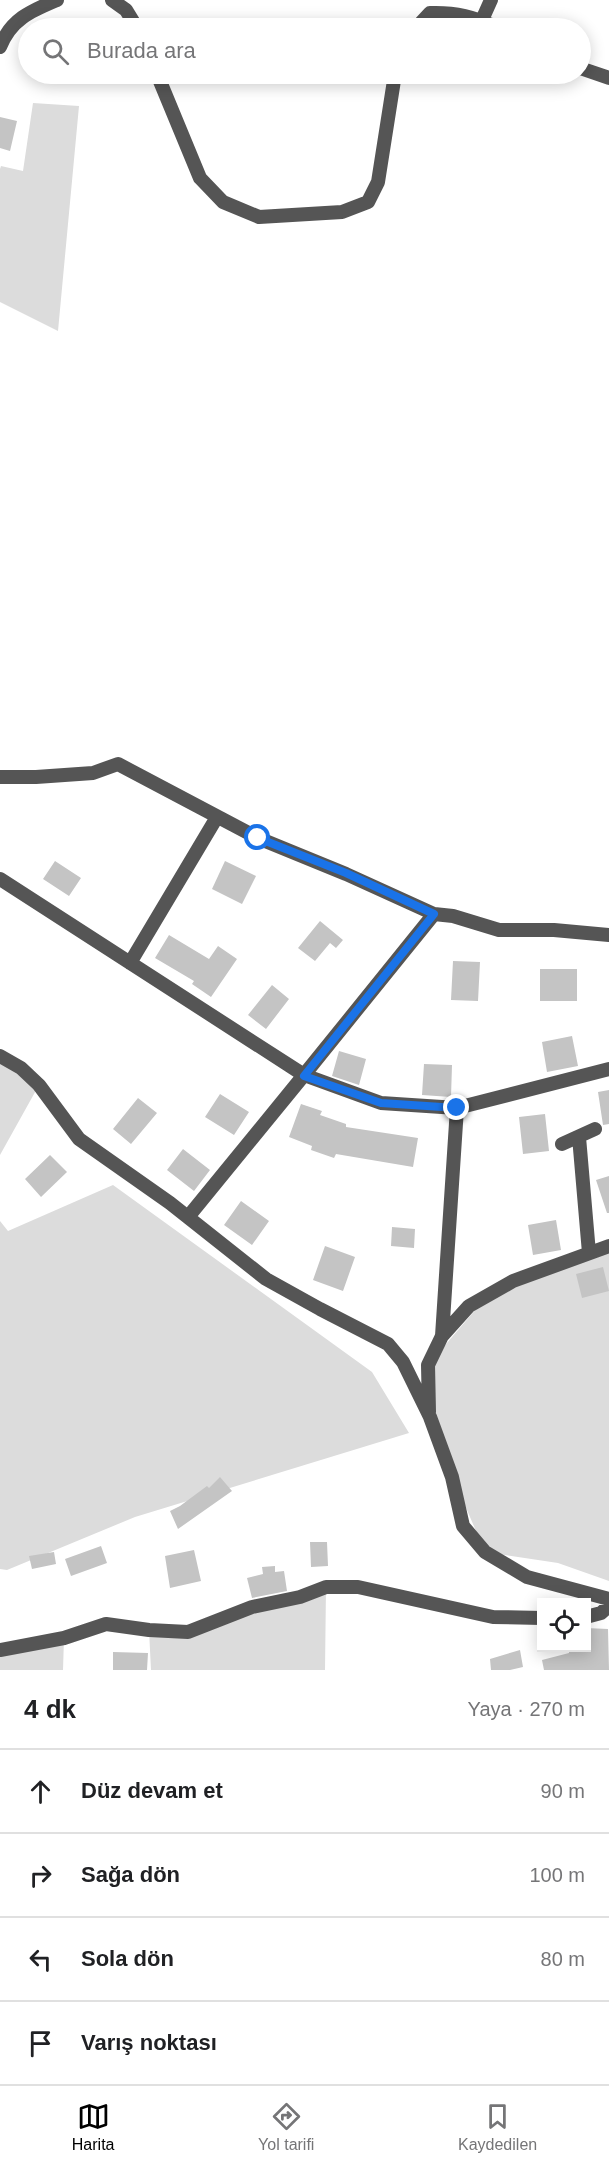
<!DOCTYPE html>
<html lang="tr">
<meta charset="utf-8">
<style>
:root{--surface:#fff;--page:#f2f2f2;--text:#202124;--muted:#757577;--line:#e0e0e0;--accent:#000}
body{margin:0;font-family:Helvetica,sans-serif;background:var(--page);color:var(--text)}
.controls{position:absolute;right:18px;bottom:18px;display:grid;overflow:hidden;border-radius:0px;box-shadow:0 3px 15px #0003}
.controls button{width:54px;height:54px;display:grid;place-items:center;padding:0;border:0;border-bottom:2px solid var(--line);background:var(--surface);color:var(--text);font:30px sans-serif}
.stop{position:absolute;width:18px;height:18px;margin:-14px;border:4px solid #1a73e8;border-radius:50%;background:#fff}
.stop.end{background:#1a73e8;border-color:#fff;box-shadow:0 2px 6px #0008}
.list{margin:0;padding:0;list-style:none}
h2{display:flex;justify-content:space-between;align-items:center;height:78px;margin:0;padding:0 24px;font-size:26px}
h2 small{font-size:20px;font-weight:400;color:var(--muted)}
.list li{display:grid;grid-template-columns:39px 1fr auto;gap:18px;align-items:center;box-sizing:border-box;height:84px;padding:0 24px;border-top:2px solid var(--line)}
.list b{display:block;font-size:22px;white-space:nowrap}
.list em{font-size:20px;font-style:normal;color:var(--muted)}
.icon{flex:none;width:33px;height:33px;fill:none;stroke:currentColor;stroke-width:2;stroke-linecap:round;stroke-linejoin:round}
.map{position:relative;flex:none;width:609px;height:1670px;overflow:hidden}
.search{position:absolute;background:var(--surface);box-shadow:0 3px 15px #0003;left:18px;right:18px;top:18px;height:66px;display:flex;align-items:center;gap:15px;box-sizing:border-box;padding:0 21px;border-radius:33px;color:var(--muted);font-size:22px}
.sheet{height:414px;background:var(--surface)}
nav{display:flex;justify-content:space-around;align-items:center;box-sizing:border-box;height:84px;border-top:2px solid var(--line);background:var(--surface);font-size:16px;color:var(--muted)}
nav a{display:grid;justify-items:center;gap:3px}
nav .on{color:var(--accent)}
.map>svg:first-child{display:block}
.green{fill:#dcdcdc}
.building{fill:#c4c4c4}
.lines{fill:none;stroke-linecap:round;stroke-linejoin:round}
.minor{stroke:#555;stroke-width:14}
.route{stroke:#1a73e8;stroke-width:8}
</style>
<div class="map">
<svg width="609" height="1670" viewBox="0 0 609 1670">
<rect width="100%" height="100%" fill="#fff"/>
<!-- green -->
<path class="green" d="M33 103 79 106 58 331 0 302V169L1 166 23 171Z
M0 1056 39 1085 0 1155Z
M113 1185 372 1372 409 1433 135 1517 7 1570 0 1569V1221L8 1231Z
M609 1246V1581L558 1563 485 1552 440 1447 428 1365 489 1294Z
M326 1587 325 1670H151L149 1630 188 1632Z
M64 1638 63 1670H0V1650Z"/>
<!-- building -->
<path class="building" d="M0 117 17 121 10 151 0 148Z
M55 861 81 878 69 896 43 879Z
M225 861 256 876 242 904 212 889Z
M320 921 343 940 336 948 330 943 315 961 298 948Z
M169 935 209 959 218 946 237 959 211 997 192 984 194 981 155 958Z
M453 961 480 962 478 1001 451 1000Z
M540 969H577V1001H540Z
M272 985 289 999 266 1029 248 1015Z
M572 1036 578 1066 547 1072 542 1042Z
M339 1051 366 1059 359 1085 332 1076Z
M424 1064 452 1065 451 1097 422 1095Z
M609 1090V1124L603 1125 598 1092Z
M220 1094 249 1112 234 1135 205 1117Z
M138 1098 157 1113 131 1144 113 1129Z
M301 1104 322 1111 320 1115 346 1124V1127L418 1138 413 1167 336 1154 334 1158 311 1150 312 1146 289 1137Z
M545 1114 549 1151 523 1154 519 1117Z
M183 1149 210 1170 194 1191 167 1170Z
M50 1155 67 1172 41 1197 25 1179Z
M609 1176V1213H607L596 1180Z
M241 1201 269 1221 252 1245 224 1225Z
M556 1220 561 1250 533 1255 528 1225Z
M392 1227 415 1229 414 1248 391 1246Z
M325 1246 355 1257 343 1291 313 1280Z
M603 1267 609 1291 582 1298 576 1274Z
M220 1477 232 1491 178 1529 170 1511 180 1506 207 1486 209 1488Z
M310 1542H327L328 1566 311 1567Z
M101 1546 107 1563 71 1576 65 1559Z
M194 1550 201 1581 170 1588 165 1556Z
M54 1552 56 1564 32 1569 29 1556Z
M275 1566V1572L284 1571 287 1591 252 1598 247 1578 263 1574 262 1567Z
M586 1628 608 1629 609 1670H544L542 1660 569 1653V1647H586Z
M520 1650 523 1667 510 1670H491L490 1659Z
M113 1652 148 1653 147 1670H113Z"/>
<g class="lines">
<!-- minor -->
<path class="minor" d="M112 0 126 10 137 28
M482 20 491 0
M416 28 430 13C455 12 475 17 498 28
M0 47C11 19 31 11 57 0
M580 68 609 78
M157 74 200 178 223 202 259 217 342 212 368 202 378 182 395 74
M0 777H36L93 773 118 764 258 838 346 874 434 914 453 916 499 930H554L609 935
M0 879 304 1075 188 1217
M434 914 304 1075 381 1103 457 1108
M130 963 217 817
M0 1056 21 1068 39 1085 79 1139 170 1203 266 1279 320 1309 388 1344 403 1362 430 1417 452 1477 463 1526 485 1552 527 1577 609 1599
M579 1137 589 1253
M562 1144 595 1129
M442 1336 457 1108 609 1069
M429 1412 428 1365 442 1336 469 1306 513 1281 609 1246
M586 1617 601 1613 609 1606
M0 1650 64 1638 106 1624 149 1630 188 1632 252 1607 300 1597 326 1587H358L493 1617 542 1618"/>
</g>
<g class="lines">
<!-- route -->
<path class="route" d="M258 838 346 873 434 914 304 1076 381 1103 457 1108"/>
</g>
</svg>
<div class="controls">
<button><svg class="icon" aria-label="locate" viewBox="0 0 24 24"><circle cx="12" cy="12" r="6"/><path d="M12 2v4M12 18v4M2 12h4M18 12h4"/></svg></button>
</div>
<div class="stop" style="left:258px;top:838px"></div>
<div class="stop end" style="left:457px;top:1108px"></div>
<div class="search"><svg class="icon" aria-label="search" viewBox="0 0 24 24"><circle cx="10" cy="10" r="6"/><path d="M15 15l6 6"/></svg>Burada ara</div>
</div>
<section class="sheet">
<h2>4 dk<small>Yaya · 270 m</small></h2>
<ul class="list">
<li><svg class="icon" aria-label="ahead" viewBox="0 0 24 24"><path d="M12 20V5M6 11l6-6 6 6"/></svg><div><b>Düz devam et</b></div><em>90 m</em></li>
<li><svg class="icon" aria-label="right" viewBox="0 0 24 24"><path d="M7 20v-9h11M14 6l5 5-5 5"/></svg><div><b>Sağa dön</b></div><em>100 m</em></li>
<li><svg class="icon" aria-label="left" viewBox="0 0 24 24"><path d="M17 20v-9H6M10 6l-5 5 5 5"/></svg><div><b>Sola dön</b></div><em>80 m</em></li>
<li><svg class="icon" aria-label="arrive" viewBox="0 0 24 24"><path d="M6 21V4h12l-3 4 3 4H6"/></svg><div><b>Varış noktası</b></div></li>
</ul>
</section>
<nav>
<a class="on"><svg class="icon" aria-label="map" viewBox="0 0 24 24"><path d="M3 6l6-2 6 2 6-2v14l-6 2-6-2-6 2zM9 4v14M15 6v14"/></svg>Harita</a>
<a><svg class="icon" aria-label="directions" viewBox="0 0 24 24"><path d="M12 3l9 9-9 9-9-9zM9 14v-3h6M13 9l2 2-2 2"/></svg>Yol tarifi</a>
<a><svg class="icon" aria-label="saved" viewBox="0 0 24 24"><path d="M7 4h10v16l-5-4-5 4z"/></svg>Kaydedilen</a>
</nav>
